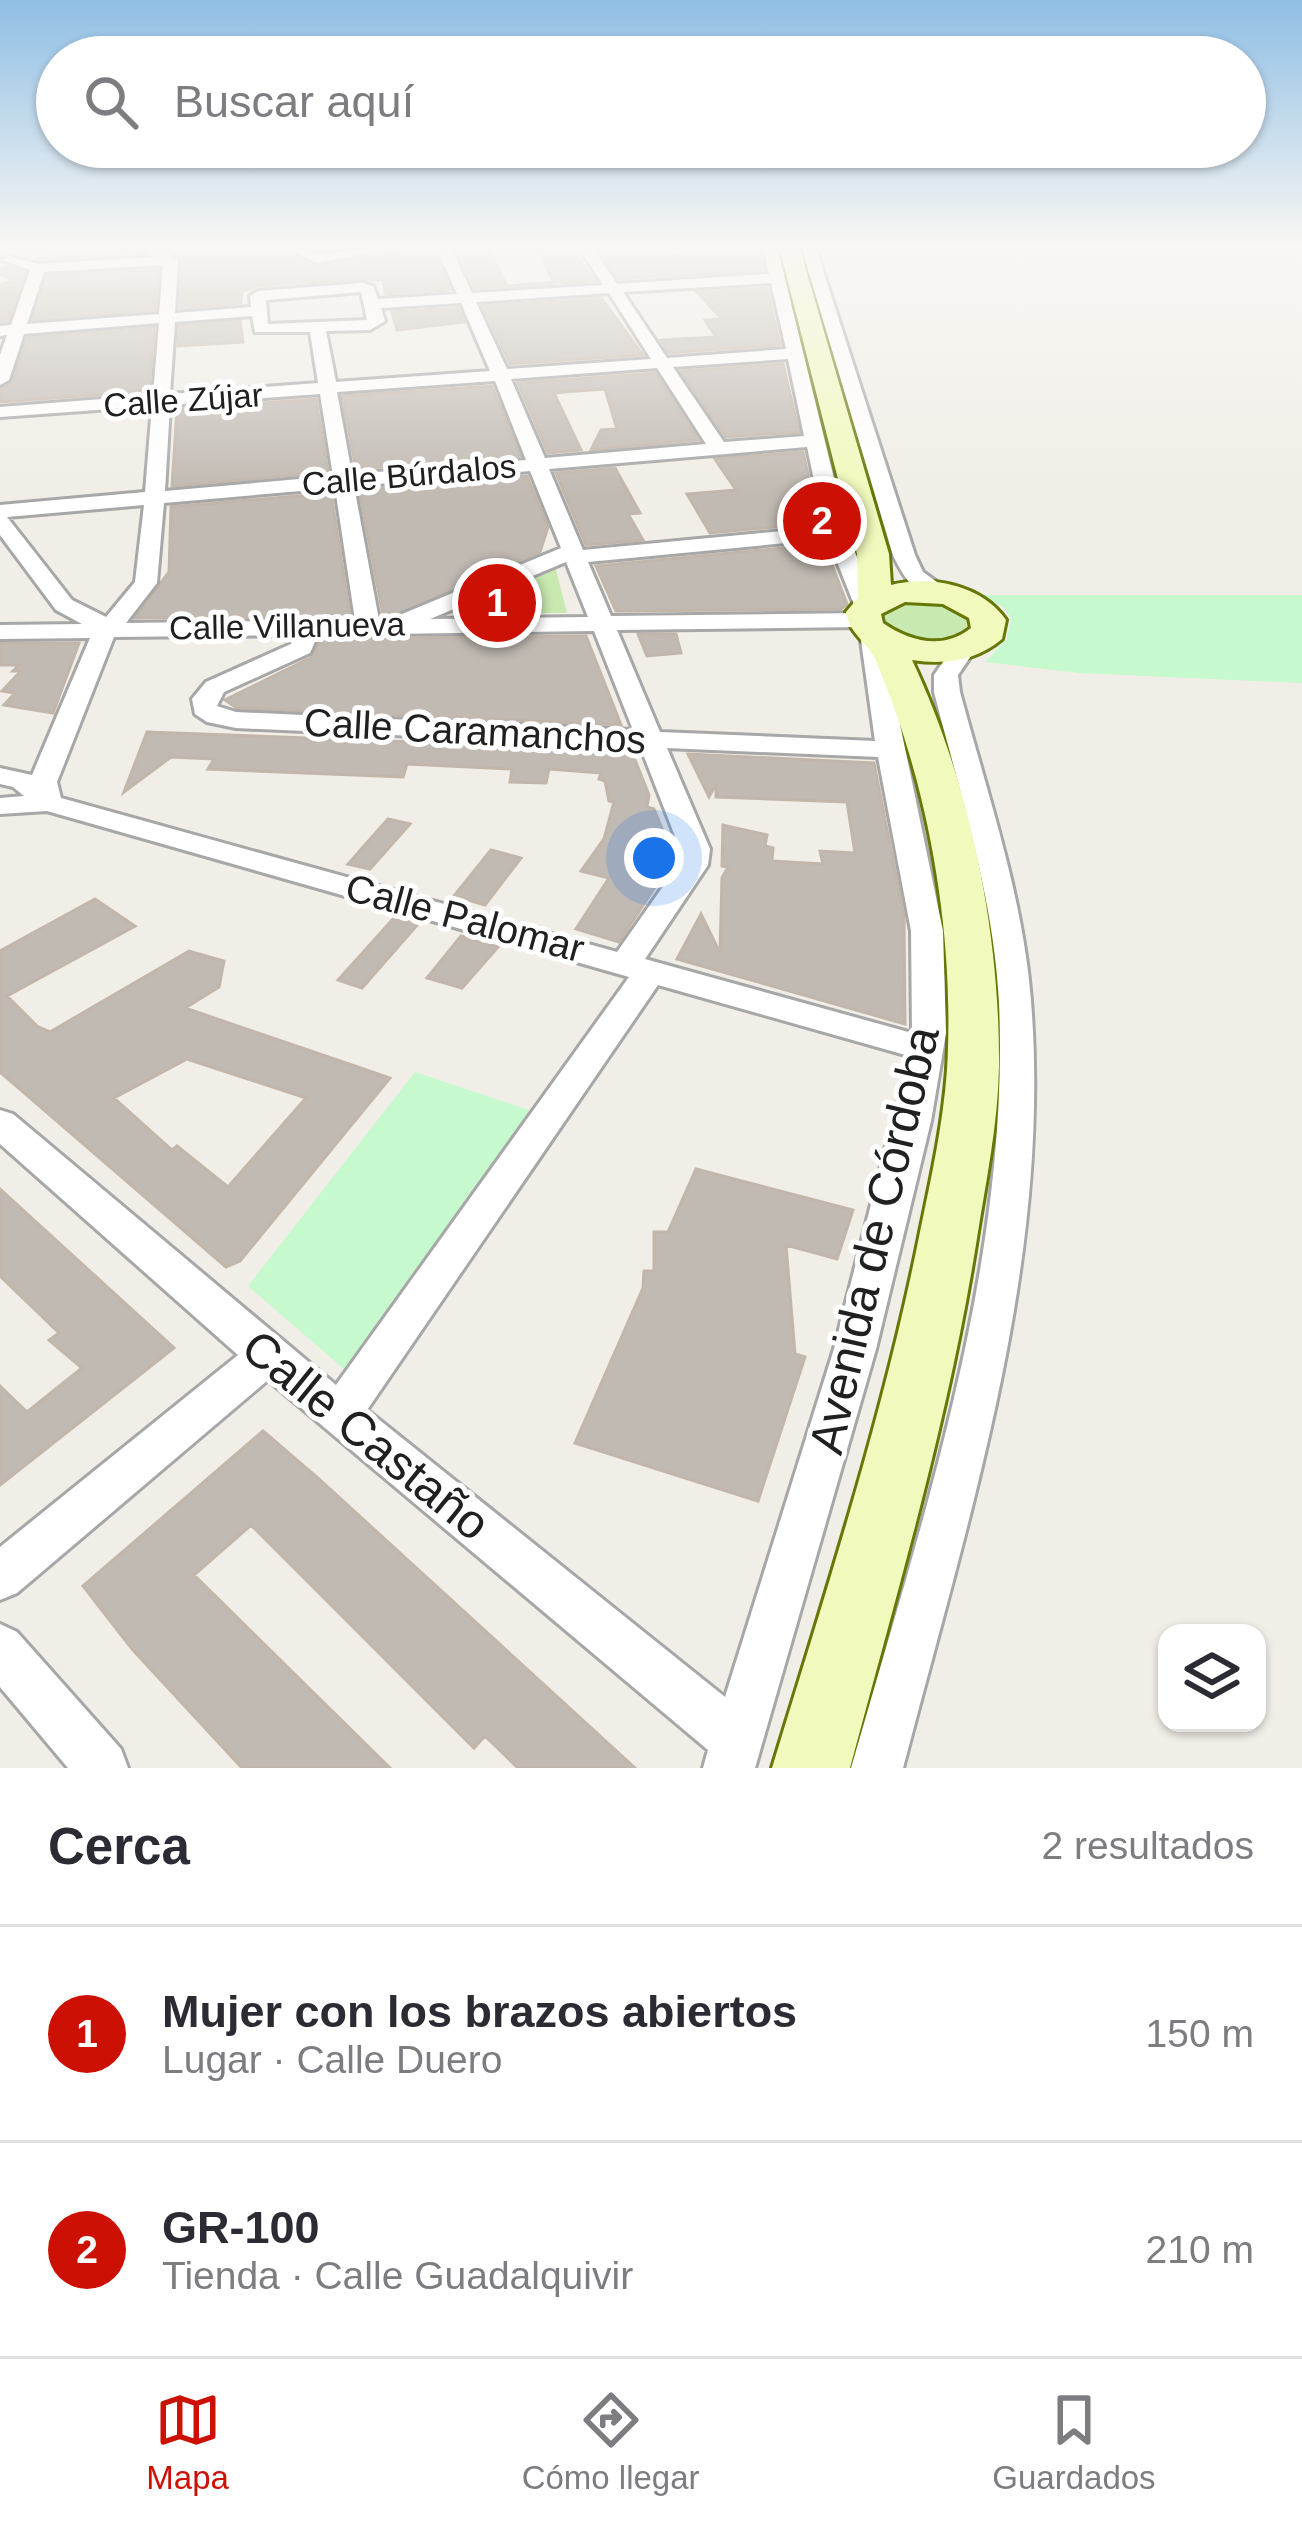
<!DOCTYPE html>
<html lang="es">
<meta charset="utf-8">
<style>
:root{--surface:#fff;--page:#f7f7f7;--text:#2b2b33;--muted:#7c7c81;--line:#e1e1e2;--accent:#cd1004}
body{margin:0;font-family:Helvetica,sans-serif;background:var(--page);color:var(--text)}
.controls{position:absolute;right:36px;bottom:36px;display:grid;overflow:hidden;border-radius:24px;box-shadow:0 3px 9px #0004}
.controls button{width:108px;height:108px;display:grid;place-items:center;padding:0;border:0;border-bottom:3px solid var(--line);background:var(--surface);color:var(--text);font:60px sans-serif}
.you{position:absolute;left:654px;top:858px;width:42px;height:42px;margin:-30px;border:9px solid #fff;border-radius:50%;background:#1a73e8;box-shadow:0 0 0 18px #1a73e833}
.badge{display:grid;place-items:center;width:78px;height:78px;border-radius:50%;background:var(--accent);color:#fff;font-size:39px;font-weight:700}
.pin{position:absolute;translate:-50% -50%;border:6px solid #fff;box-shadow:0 3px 12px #0006}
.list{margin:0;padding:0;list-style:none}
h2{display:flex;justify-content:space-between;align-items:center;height:156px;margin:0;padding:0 48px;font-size:51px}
h2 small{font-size:39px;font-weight:400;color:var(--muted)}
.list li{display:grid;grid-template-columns:78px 1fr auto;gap:36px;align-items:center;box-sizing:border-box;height:216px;padding:0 48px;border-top:3px solid var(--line)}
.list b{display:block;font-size:45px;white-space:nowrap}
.list p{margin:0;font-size:39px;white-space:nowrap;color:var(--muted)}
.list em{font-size:39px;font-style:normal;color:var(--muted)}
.icon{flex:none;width:66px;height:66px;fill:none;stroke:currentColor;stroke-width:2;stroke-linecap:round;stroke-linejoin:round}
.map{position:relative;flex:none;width:1302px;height:1768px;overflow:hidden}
.search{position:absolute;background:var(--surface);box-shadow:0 3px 9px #0004;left:36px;right:36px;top:36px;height:132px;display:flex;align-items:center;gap:30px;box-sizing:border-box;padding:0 42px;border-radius:66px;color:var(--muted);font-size:45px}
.sheet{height:588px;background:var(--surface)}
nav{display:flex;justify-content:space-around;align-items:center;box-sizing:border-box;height:168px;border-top:3px solid var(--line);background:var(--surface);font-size:33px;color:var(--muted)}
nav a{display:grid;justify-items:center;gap:6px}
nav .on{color:var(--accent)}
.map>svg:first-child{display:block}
.grass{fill:#c8e9af}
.park{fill:#c6f9cd}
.building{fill:#c1bab3;stroke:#c2b6aa;stroke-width:3;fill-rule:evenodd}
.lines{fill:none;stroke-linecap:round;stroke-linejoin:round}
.street-casing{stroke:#a7a7a7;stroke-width:6}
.secondary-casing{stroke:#657707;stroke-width:6}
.street{fill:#fff;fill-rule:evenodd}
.secondary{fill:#f2f9bd;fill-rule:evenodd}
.labels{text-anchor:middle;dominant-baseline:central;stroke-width:10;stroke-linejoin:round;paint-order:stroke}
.far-street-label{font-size:33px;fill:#202020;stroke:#fff}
.street-label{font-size:39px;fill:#202020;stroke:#fff}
.near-street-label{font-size:48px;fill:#202020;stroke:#fff}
</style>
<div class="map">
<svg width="1302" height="1768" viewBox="0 0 1302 1768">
<rect width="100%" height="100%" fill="#f1eee7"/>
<!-- grass -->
<path class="grass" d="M555 566 567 613H442Z
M935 600 969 614 973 628C938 648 918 643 882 628L878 613 893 602Z"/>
<!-- park -->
<path class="park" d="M982 595H1302V683L1079 673 985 662 1007 639 1011 618 1003 607Z
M415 1072 532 1111 352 1376 248 1286Z"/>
<!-- building -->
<path class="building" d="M83 246H137L143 253 36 259Z
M165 246H279L318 267 404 250 407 246H432L450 290 386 294 383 280 363 279 258 286 242 291 241 303 180 308 182 260Z
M455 246H487L507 286 554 282 536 246H570L595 281 475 288Z
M658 246 667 256 759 250 764 270 619 279 598 247Z
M8 267 24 273 8 321H0V285L16 280 0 275V269Z
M158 270 155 310 33 319 47 276Z
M767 288 780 345 669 353 661 340 716 337 705 320 722 319 697 292Z
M601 298 643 355 510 364 483 306Z
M458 308 464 322 397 330 392 312Z
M240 321 243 342 178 346 179 326Z
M154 328 149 391 0 402V389L13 381 27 338Z
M783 364 799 432 726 437 681 371Z
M655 373 698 440 591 450 601 430 617 429 605 389 564 392 554 393 581 450 548 453 518 383Z
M492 386 520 456 356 469 342 396Z
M316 399 328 472 172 486 177 409Z
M803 452 819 523 710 533 687 494 736 490 715 459Z
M615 468 640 513 628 514 643 540 586 545 556 473Z
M527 476 548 527 540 552 396 615H383L359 490Z
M331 493 350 616 135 618 169 572 171 507Z
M824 544 847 604 841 609 616 611 596 566Z
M638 634H676L681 653 647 656Z
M586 636 621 725 237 708 225 700 312 657 321 639Z
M0 643H79L53 713 4 705 15 693 2 691 21 671H13L19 665H0Z
M147 732 631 750 649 795 647 807 654 809 674 858 619 942 576 929 609 878 581 871 604 839 614 802 609 801 605 781 599 779 601 773 549 769 546 783 510 782 512 769 407 764 403 777 208 769 214 759 171 757 124 792Z
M688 754 874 763 904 917 905 1024 677 959 701 914 720 953 722 878 728 867 722 866 723 825 767 835 765 846 773 848 772 861 823 864 820 851 855 853 847 802 716 797V784L709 797Z
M388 819 410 824 370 869 348 864Z
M491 850 521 858 485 905 454 896Z
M95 899 135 926 7 996 38 1027 50 1032 189 951 224 961 219 987 185 1008 390 1078 240 1261 226 1267 0 1072V951ZM187 1059 306 1098 228 1187 177 1146 172 1150 114 1098Z
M394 918 418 924 362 988 338 980Z
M461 936 498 947 462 988 427 978Z
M696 1169 853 1210 837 1259 786 1245 795 1354 805 1357 758 1501 575 1443 643 1288 644 1271H654V1232H668Z
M0 1189 174 1348 0 1485V1386L27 1412 82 1368 49 1340 59 1333 0 1276Z
M263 1431 318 1478 635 1768H518L485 1736 474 1748 251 1525 194 1575 390 1768H242L132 1649 83 1586Z"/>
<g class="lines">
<!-- street casing -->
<g class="street-casing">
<path id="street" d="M141 246H157L178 260 175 313 251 307 250 296 258 291 363 283 373 286 378 299 457 294 436 246H450L472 293 603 285 578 246H592L617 284 769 274 763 246H777L847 532 877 607 866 614 875 620 863 627 617 630 660 732 875 741 860 633 864 628H880L943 931 946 1033 931 1121 876 1349 755 1768H703L708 1750 268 1380 17 1593 0 1600V1547L238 1355 0 1144V1110L13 1114 336 1385 629 977 47 811 0 814V798L24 796 13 787 0 784V768L32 775 90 638 0 639V625L82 624 56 610 0 535V505L145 492 152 406 0 417V407L153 395 159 323 24 334 9 380 0 385V355L7 335 0 336V326L11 325 30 270 2 260 9 256 38 264 156 257ZM163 265 159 314 27 324 44 272ZM771 283 786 349 667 358 623 292ZM361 292 367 320 268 324 266 300ZM609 293 651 359 507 369 476 302ZM461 303 490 371 336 382 326 331 370 330 385 321 381 308ZM252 316 255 332H310L318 383 170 394 175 322ZM788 359 804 436 724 442 673 367ZM657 368 706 444 545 458 511 379ZM495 381 526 460 352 474 337 392ZM320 394 333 476 165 491 170 405ZM807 447 824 527 583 550 549 469ZM530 471 561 548 402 614 399 619 379 620 354 486ZM335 488 355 620 126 623 157 583 164 503ZM144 505 135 582 106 617 72 600 7 517ZM828 539 855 607 862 613 611 616 588 562ZM566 562 588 617 430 619ZM594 631 633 730 236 712 217 706 224 692 310 653 318 635ZM294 635 291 644 206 682 192 699 195 714 207 722 236 728 640 746 680 849 678 865 617 952 61 798 57 782 114 637ZM667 748 878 757 911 931 912 1033 645 959 708 865 710 849ZM658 985 909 1056 834 1349 725 1697 367 1410Z
M283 246H301L319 254 403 246 317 263Z
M801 246H815L915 555 923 572 944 587V597C917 601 903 576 893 555Z
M965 640 977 647 958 675 960 692C987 793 1023 896 1031 1001 1052 1261 968 1519 903 1768H851C922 1520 1010 1265 999 1003 994 898 960 794 934 692V675L957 642Z
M0 1624 17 1632 121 1749 128 1768H68L0 1687Z"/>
</g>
<!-- secondary casing -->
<g class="secondary-casing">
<path id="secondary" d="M779 246H799L889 554 891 585C931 575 982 585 1006 620L1002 639C976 661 945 665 912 660 970 783 1000 931 999 1067 998 1124 986 1181 977 1238 949 1418 897 1592 850 1768H772C826 1591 884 1414 920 1232 931 1179 943 1125 947 1070 955 935 929 784 875 659 866 640 850 635 846 612L858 598 857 554ZM905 602 943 604 969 618 971 628C944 650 910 642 883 623L881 614Z"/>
</g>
<!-- street -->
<use href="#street" class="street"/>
<!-- secondary -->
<use href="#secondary" class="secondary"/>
</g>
<!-- sky -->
<linearGradient id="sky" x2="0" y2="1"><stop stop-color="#8fbee4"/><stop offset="0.5" stop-color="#f9f7f4"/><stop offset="1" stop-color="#f9f7f4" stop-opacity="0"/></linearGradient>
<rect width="1302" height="493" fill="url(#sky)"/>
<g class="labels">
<!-- far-street labels -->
<g class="far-street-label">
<text transform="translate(183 400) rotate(-4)">Calle Zújar</text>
<text transform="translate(409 475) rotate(-5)">Calle Búrdalos</text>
<text transform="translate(287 626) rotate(-1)">Calle Villanueva</text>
</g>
<!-- street labels -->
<g class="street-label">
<text transform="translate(475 731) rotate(3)">Calle Caramanchos</text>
<text transform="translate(465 918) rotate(15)">Calle Palomar</text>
</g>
<!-- near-street labels -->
<g class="near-street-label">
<text transform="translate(874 1240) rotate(-77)">Avenida de Córdoba</text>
<text transform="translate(366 1435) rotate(39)">Calle Castaño</text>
</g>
</g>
</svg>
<div class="controls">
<button><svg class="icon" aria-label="layers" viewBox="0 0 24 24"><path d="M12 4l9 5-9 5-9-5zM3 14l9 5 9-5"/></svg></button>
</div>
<div class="you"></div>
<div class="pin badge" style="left:497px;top:603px">1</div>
<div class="pin badge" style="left:822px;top:521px">2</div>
<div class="search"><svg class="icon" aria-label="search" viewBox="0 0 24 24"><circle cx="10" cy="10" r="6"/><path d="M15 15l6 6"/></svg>Buscar aquí</div>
</div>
<section class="sheet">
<h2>Cerca<small>2 resultados</small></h2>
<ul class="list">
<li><span class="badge">1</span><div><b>Mujer con los brazos abiertos</b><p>Lugar · Calle Duero</p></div><em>150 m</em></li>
<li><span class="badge">2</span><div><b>GR-100</b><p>Tienda · Calle Guadalquivir</p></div><em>210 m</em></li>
</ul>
</section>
<nav>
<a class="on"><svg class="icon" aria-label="map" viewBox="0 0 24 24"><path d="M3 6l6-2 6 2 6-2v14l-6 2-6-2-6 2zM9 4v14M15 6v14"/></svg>Mapa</a>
<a><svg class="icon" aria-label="directions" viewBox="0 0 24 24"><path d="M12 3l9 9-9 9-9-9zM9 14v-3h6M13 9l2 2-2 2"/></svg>Cómo llegar</a>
<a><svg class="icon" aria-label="saved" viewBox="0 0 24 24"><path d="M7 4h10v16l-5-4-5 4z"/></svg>Guardados</a>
</nav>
